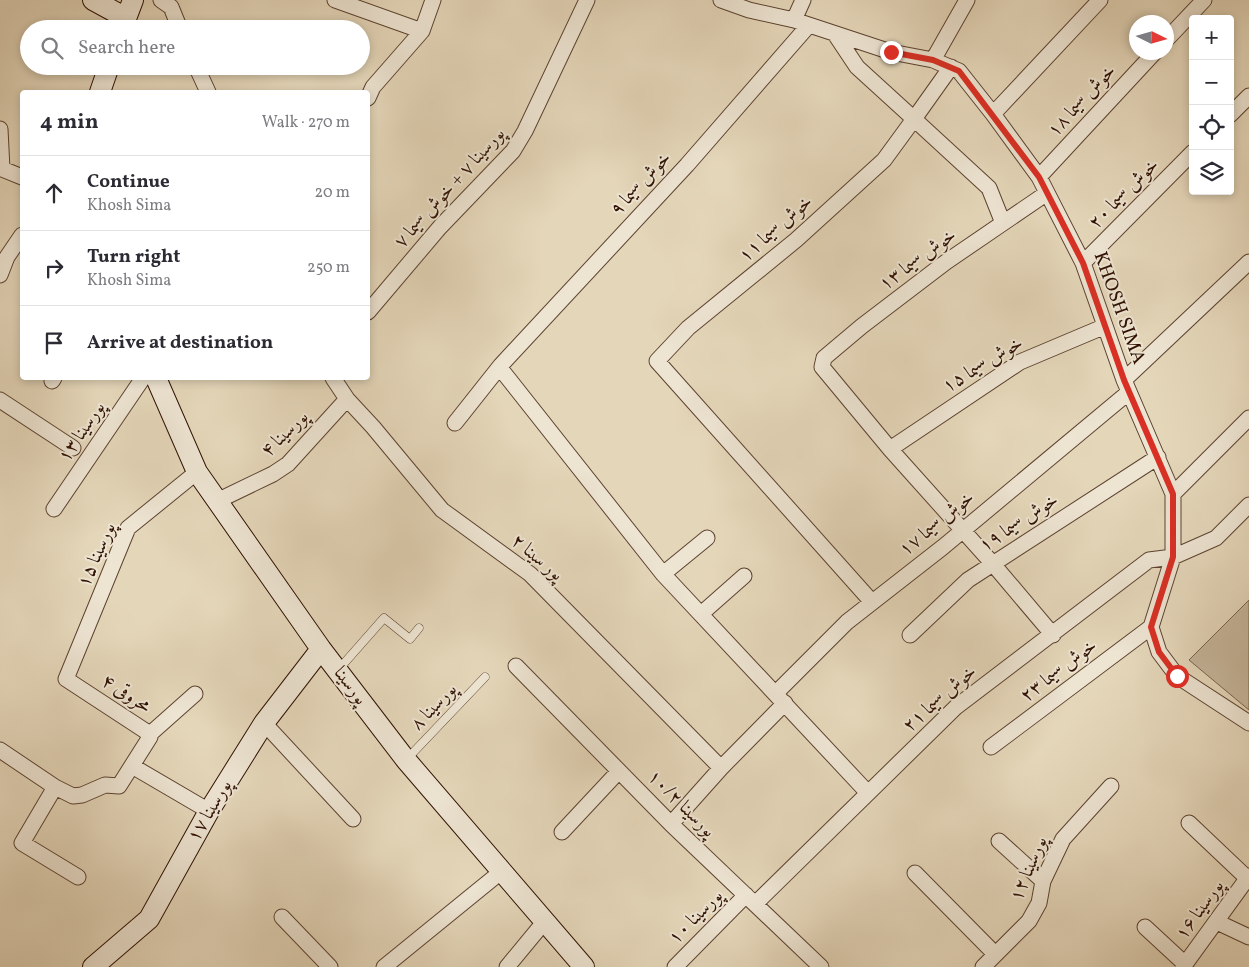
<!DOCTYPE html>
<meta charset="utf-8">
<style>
:root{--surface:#fff;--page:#f2f2f3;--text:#2b2b33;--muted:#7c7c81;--line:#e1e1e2}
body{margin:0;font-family:Vollkorn,Amiri,serif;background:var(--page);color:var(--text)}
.controls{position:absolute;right:15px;top:15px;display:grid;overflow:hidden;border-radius:5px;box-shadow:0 2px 8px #0003}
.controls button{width:45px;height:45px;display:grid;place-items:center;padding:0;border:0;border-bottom:1px solid var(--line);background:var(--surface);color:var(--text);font:25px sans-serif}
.compass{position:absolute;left:1129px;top:15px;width:45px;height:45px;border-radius:50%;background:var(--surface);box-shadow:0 2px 8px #0003;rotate:95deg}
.stop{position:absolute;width:15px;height:15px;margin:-11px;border:4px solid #d93025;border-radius:50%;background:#fff}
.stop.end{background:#d93025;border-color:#fff;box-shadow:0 1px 5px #0008}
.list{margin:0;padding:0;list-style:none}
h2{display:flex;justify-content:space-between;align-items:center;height:65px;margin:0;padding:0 20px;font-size:21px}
h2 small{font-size:16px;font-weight:400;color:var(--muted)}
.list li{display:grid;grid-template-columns:32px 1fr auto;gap:15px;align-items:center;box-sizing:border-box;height:75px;padding:0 20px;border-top:1px solid var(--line)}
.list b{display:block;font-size:19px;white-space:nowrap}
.list p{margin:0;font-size:16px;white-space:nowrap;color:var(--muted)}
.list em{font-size:16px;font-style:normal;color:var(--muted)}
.icon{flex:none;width:28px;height:28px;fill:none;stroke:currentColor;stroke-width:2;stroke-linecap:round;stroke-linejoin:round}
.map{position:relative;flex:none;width:1249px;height:967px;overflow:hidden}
.search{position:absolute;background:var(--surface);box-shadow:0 2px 8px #0003;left:20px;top:20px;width:350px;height:55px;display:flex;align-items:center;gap:12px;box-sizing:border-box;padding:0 18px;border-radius:28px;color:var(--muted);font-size:19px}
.panel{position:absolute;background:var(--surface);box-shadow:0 2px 8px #0003;left:20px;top:90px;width:350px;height:290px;border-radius:5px}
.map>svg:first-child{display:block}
.green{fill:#c5b59a;stroke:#7a634e}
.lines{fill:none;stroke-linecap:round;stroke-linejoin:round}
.lane-casing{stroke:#5d4230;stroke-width:9}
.street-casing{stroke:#5d4230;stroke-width:17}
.secondary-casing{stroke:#301102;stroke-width:22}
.lane{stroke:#ede4d2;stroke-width:8}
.street{stroke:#ede4d2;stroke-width:15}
.secondary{stroke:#ede4d2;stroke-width:20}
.route{stroke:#d93025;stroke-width:6}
.labels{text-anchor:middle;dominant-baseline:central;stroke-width:4;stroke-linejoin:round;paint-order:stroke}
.street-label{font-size:19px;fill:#301102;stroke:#ede4d2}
</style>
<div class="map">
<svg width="1249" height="967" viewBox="0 0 1249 967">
<rect width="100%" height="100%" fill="#e4d6b9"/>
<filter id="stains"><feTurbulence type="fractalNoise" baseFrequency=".004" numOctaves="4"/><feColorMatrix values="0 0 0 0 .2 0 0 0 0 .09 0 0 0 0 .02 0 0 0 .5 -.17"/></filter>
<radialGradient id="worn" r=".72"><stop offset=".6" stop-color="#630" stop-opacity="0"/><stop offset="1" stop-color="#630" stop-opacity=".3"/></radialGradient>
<!-- green -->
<path class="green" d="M1249 600V710L1189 660Z"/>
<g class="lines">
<!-- lane casing -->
<g class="lane-casing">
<path id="lane" d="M339 669 384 618 410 639 419 628
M406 760 485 677"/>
</g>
<!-- street casing -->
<g class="street-casing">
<path id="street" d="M161 0 171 7 180 29
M335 0 422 31
M721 0 749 10 794 20 891 52 933 60 959 71 993 114 1039 177 1083 263 1124 380 1173 494V557L1151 627 1159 652 1177 676 1249 723
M794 20 803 0
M835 34 857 67 914 119 884 160 796 240 688 328 657 361 872 602
M1166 40 1204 0
M933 60 967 0
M196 66 208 92
M951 67 914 119 989 188 1003 223
M368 98 373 87 422 31 433 0
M993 114 1100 0
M1230 115 1249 96
M0 129 2 169
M2 169 22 177
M1039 177 1155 52
M1047 193 946 262 862 326 824 358 822 367 890 449 993 564 1053 635
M1083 263 1193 152
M0 275 7 257 22 235
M368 312 440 227 513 151 525 131 587 0
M500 368 663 574 868 793
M333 378 347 399 373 427 442 510 530 574 721 768
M1124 380 1249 262
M52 381 54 378
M0 400 73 448
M455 423 501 365 687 165 809 25
M890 449 1020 362 1103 327
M1173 494 1249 418
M217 501 273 474 288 464 347 399
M54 509 143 378
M663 574 707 538
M701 614 744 576
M910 635 968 580 1158 457
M516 666 671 824 821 967
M776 693 847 622 943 547 1129 392
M264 723 353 819
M150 734 195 694
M991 747 1151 627
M0 750 55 787 73 796 82 795 105 785 119 786 150 737V734L66 679 128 528 197 472
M132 766 209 811
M55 787 22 843 78 877
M1189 823 1247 878
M671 824 721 768 785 703
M562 832 619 771
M999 841 1043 881
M915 873 995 954
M755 904 956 707 1149 560 1173 557 1216 538 1249 505
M282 917 330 967
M1217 922 1249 937
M1145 927 1185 964
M384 967 502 871
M507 967 545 921
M675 967 746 895
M983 967 1029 921 1039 903 1043 881 1063 839 1111 786
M1183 967 1249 876"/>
</g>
<!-- secondary casing -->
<g class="secondary-casing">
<path id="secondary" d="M93 0 126 18
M122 29 133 0
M100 92 109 66
M156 378 197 472 321 649 406 760 584 967
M93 967 149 919 209 811 264 723 321 649"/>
</g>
<!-- lane -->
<use href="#lane" class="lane"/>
<!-- street -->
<use href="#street" class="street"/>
<!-- secondary -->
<use href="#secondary" class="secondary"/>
</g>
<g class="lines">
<!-- route -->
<path class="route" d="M891 52 933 60 959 71 1039 177 1083 263 1124 380 1173 494V557L1151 627 1159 652 1177 676"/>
</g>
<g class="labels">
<!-- street labels -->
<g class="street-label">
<text transform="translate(1082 101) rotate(-47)">خوش سیما ۱۸</text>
<text transform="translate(641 184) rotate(-47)">خوش سیما ۹</text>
<text transform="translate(450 188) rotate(-48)">پورسینا ۷ + خوش سیما ۷</text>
<text transform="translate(1124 194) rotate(-45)">خوش سیما ۲۰</text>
<text transform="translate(776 229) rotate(-41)">خوش سیما ۱۱</text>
<text transform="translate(918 260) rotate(-36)">خوش سیما ۱۳</text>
<text transform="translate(1119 308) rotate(70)">KHOSH SIMA</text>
<text transform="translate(983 365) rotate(-31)">خوش سیما ۱۵</text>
<text transform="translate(82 432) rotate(-56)">پورسینا ۱۳</text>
<text transform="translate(285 434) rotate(-44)">پورسینا ۴</text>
<text transform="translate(1019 523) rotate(-33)">خوش سیما ۱۹</text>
<text transform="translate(937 524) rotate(-39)">خوش سیما ۱۷</text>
<text transform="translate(97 555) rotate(-66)">پورسینا ۱۵</text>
<text transform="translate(537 558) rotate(40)">پور سینا ۲</text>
<text transform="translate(1059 671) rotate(-37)">خوش سیما ۲۳</text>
<text transform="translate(350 686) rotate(53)">پورسینا</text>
<text transform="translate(126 694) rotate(33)">محروقی ۴</text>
<text transform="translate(940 699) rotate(-41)">خوش سیما ۲۱</text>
<text transform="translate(434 707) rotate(-46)">پورسینا ۸</text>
<text transform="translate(681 804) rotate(45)">پورسینا ۱۰/۲</text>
<text transform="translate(210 811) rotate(-59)">پورسینا ۱۷</text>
<text transform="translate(1029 869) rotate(-67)">پورسینا ۱۲</text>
<text transform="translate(1200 910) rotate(-54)">پورسینا ۱۶</text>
<text transform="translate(696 917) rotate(-45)">پورسینا ۱۰</text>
</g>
</g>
<rect width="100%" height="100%" filter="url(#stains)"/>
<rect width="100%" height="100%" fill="url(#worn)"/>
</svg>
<div class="controls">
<button>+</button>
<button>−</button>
<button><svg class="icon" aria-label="locate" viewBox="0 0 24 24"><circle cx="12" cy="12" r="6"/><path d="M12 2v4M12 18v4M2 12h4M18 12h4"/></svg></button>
<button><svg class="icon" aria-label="layers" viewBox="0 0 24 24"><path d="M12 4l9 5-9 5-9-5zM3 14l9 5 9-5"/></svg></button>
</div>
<svg class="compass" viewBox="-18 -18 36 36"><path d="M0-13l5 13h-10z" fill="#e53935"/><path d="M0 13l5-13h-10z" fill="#7c7c81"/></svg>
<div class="stop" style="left:1177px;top:676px"></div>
<div class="stop end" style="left:891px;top:52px"></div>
<div class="search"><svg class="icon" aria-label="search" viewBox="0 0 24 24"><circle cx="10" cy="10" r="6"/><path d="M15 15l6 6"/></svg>Search here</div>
<section class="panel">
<h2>4 min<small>Walk · 270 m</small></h2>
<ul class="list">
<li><svg class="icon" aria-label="ahead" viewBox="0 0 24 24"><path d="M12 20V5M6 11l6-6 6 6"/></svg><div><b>Continue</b><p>Khosh Sima</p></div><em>20 m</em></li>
<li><svg class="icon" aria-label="right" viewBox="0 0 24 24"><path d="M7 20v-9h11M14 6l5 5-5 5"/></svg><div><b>Turn right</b><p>Khosh Sima</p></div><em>250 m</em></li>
<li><svg class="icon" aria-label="arrive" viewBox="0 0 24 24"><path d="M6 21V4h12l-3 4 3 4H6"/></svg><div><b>Arrive at destination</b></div></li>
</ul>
</section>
</div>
